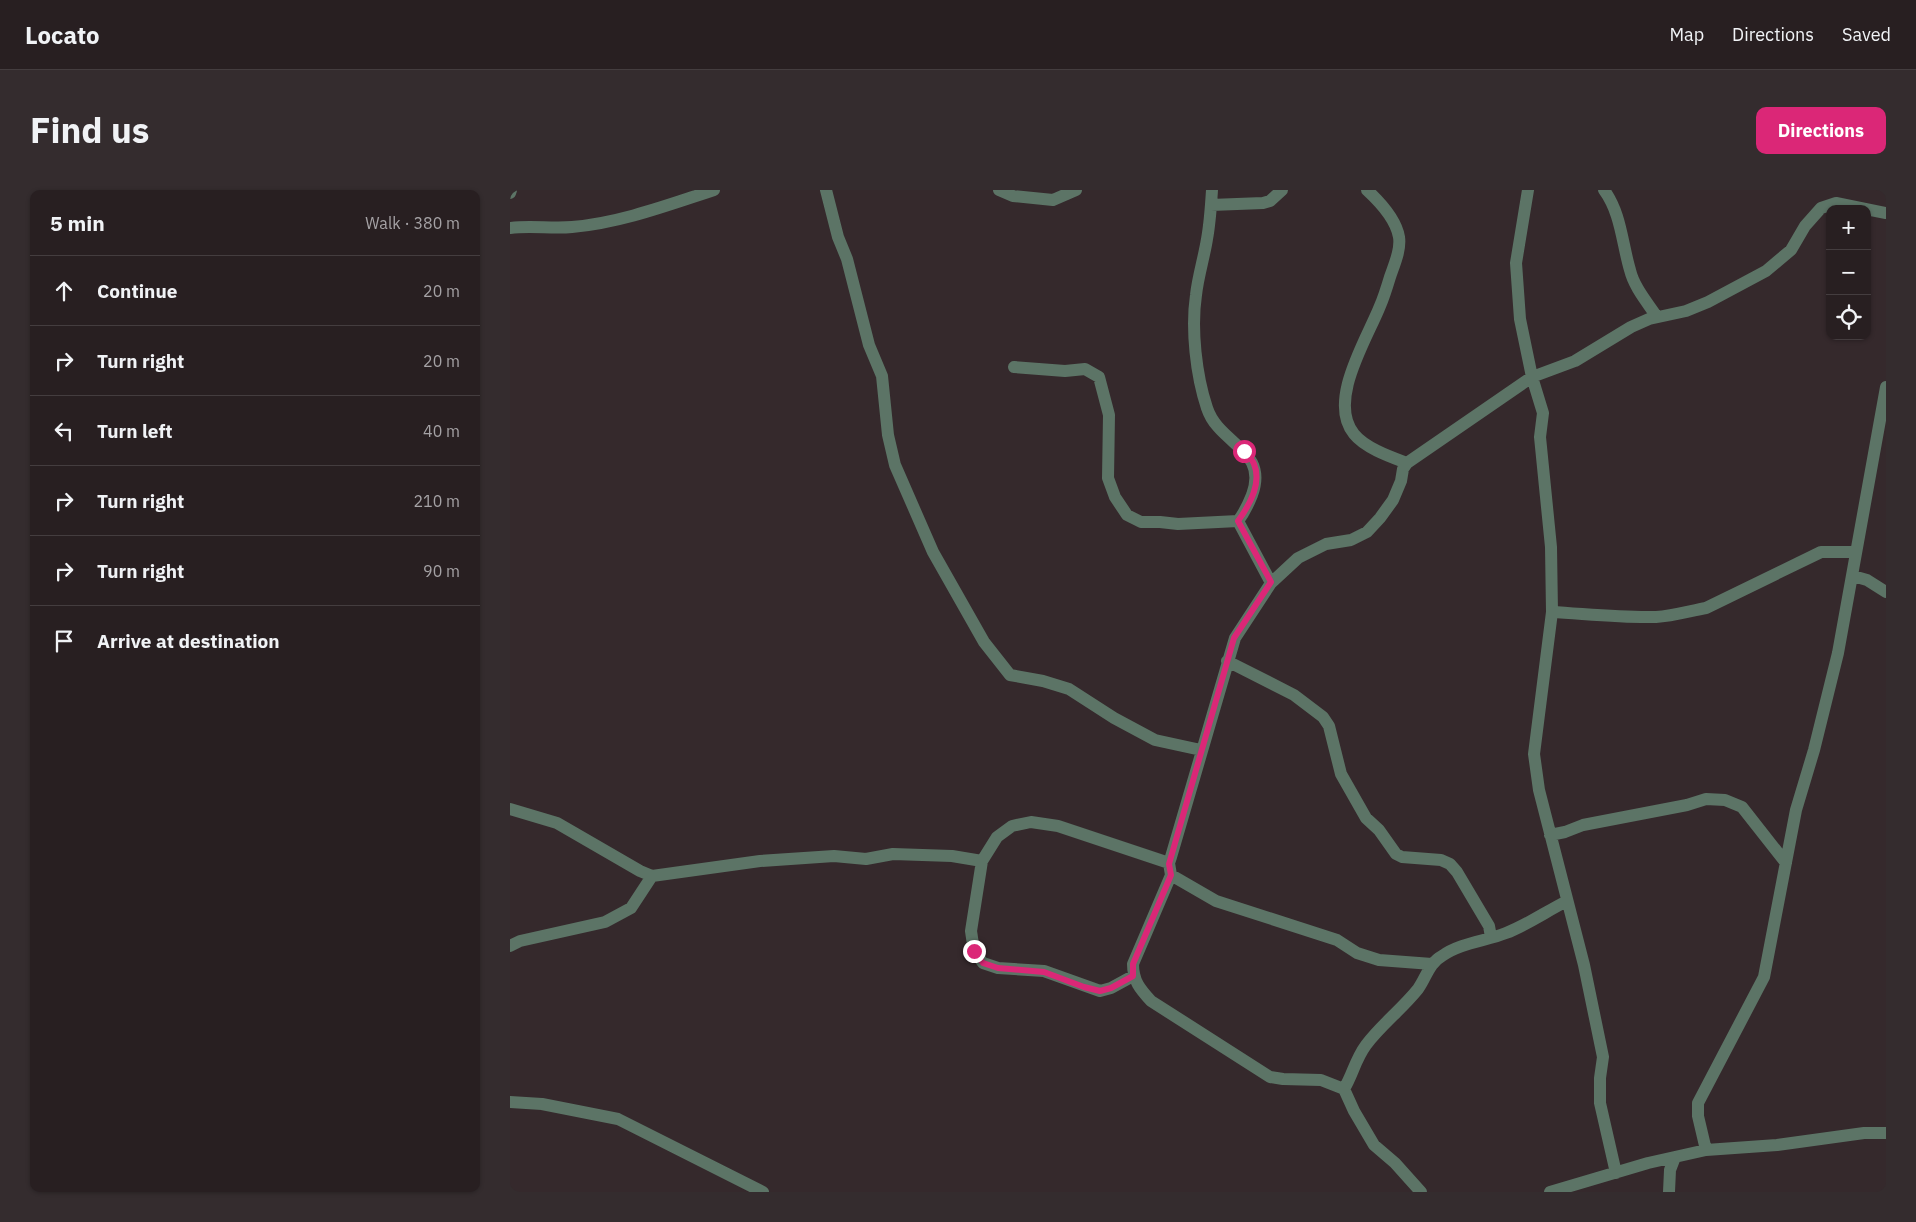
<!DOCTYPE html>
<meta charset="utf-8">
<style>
:root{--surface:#281f21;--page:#342c2e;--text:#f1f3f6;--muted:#a5a2a5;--line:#443d3f;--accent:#db2777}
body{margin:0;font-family:"IBM Plex Sans",sans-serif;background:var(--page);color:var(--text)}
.controls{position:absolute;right:15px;top:15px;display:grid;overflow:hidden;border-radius:10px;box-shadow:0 1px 4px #0004}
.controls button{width:45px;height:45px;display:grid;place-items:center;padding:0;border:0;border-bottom:1px solid var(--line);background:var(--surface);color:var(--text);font:25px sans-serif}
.stop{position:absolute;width:15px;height:15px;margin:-11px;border:4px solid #db2777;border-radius:50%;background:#fff}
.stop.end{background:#db2777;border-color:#fff;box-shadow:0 1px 5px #0008}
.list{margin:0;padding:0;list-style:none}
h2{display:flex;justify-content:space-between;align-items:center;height:65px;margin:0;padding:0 20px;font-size:21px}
h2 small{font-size:16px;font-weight:400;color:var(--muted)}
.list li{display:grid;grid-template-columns:32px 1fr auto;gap:15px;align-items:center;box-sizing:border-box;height:70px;padding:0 20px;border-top:1px solid var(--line)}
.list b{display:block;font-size:19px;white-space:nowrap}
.list em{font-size:16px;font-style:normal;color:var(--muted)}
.icon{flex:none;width:28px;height:28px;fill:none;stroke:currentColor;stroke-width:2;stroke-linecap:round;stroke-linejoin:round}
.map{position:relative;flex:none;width:1376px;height:1002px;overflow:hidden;border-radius:10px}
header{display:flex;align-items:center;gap:30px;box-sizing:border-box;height:70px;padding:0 25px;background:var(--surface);border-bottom:1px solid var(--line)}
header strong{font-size:24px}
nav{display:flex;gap:28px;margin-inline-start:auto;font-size:18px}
.intro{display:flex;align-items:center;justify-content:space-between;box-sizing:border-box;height:120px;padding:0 30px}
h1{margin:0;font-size:35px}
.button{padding:12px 22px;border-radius:10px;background:var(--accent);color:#fff;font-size:18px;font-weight:700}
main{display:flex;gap:30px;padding:0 30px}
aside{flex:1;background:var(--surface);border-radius:10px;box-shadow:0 1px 4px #0004}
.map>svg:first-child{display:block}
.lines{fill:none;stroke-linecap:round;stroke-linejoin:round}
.minor{stroke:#5c7466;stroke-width:12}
.route{stroke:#db2777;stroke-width:6}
</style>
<header>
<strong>Locato</strong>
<nav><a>Map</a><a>Directions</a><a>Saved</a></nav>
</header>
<div class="intro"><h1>Find us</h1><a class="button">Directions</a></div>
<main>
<aside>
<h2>5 min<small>Walk · 380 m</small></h2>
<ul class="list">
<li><svg class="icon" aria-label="ahead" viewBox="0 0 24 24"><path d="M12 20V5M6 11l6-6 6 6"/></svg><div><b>Continue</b></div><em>20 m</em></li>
<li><svg class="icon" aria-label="right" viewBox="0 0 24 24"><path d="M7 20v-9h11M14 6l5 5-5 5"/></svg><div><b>Turn right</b></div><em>20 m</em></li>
<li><svg class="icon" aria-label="left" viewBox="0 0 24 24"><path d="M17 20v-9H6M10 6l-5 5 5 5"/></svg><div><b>Turn left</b></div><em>40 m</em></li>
<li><svg class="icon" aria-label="right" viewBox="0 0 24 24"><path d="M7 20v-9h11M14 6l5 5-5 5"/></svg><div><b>Turn right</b></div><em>210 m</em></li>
<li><svg class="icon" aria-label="right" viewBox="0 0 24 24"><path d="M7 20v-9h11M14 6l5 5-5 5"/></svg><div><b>Turn right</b></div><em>90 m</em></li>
<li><svg class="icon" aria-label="arrive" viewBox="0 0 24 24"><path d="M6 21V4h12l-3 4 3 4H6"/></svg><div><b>Arrive at destination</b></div></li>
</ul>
</aside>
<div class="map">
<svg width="1376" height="1002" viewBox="0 0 1376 1002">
<rect width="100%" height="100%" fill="#35292c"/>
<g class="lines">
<!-- minor -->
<path class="minor" d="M316 0 328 47 337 69 359 155 372 186 378 245 385 275 423 362 474 452 500 485 533 491 559 499 604 528 645 550 691 560
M489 0 503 6 543 10 566 0
M702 0C701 16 700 33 697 49 694 68 688 86 686 105 681 139 686 185 697 218 709 255 759 259 742 305 738 315 735 322 728 331
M857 0C870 12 886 29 889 47 891 60 884 75 880 87 877 97 874 107 870 116 857 149 817 211 844 244 855 258 881 267 897 273
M1018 0 1006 73 1010 129 1022 187 1033 223 1030 247 1041 357 1042 422 1024 564 1029 600 1074 775 1093 867 1090 888V913L1106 983
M1094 0C1111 23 1112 53 1120 80 1124 97 1137 112 1147 127
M0 3 1 0
M701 15 753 13 760 11 772 0
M0 38C21 35 41 39 62 37 110 33 158 15 204 0
M504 177 555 181 575 179 589 187 599 225 598 288 605 307 617 325 631 332H650L668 334 728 331
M728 331 761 393
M1343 386 1357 390 1376 402
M1042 422C1077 424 1112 428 1146 427 1162 426 1180 421 1196 418L1311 362H1346
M717 471 784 505 813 527 819 536 831 584 856 628 869 640 886 664 892 667 931 670 940 674 947 682 979 736 981 747
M0 619 47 633 130 681 142 686 250 671 324 666 356 669 383 664 442 666 472 671
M1040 645 1055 642 1073 635 1177 615 1196 609 1215 610 1232 617 1276 673
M661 685 706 711 827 750 847 763 869 770 922 774
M0 756 10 751 95 732 121 718 142 686
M623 786 601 798 590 801 534 781 488 778 473 773 464 761 461 741 472 671 487 647 502 636 521 632 548 636 659 673
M834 899C843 884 845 870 856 855 871 835 892 819 908 799 916 788 919 773 932 766 950 753 976 751 996 743 1017 735 1037 721 1057 711
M0 912 32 914 108 929 253 1002
M1196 960 1188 926V913L1254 787 1286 620 1304 560 1328 463 1376 197
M911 1002 885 973 864 955 844 921 834 899 811 890 773 889 760 887 641 811C630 799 623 791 623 774L661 685 659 673 661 667 725 448 761 393 788 368 816 354 841 350 857 342 870 328 883 310 891 291 893 279 897 273 1022 187 1065 171 1121 137 1139 129 1176 121 1198 112 1256 81 1281 60 1295 36 1311 18 1326 13 1376 23
M1040 1002 1138 973 1196 960 1267 955 1354 943H1376
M1159 1002 1160 980 1165 967"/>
</g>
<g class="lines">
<!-- route -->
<path class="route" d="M464 761 473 773 488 778 534 782 574 797 590 801 601 798 623 786V774L661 685 659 674 661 667 724 448 761 392 728 331C739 316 752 293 744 274 742 269 737 265 734 261"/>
</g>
</svg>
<div class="controls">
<button>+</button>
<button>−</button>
<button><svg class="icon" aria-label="locate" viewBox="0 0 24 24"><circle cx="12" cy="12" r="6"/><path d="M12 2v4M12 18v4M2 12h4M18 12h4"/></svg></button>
</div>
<div class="stop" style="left:734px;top:261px"></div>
<div class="stop end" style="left:464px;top:761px"></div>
</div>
</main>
